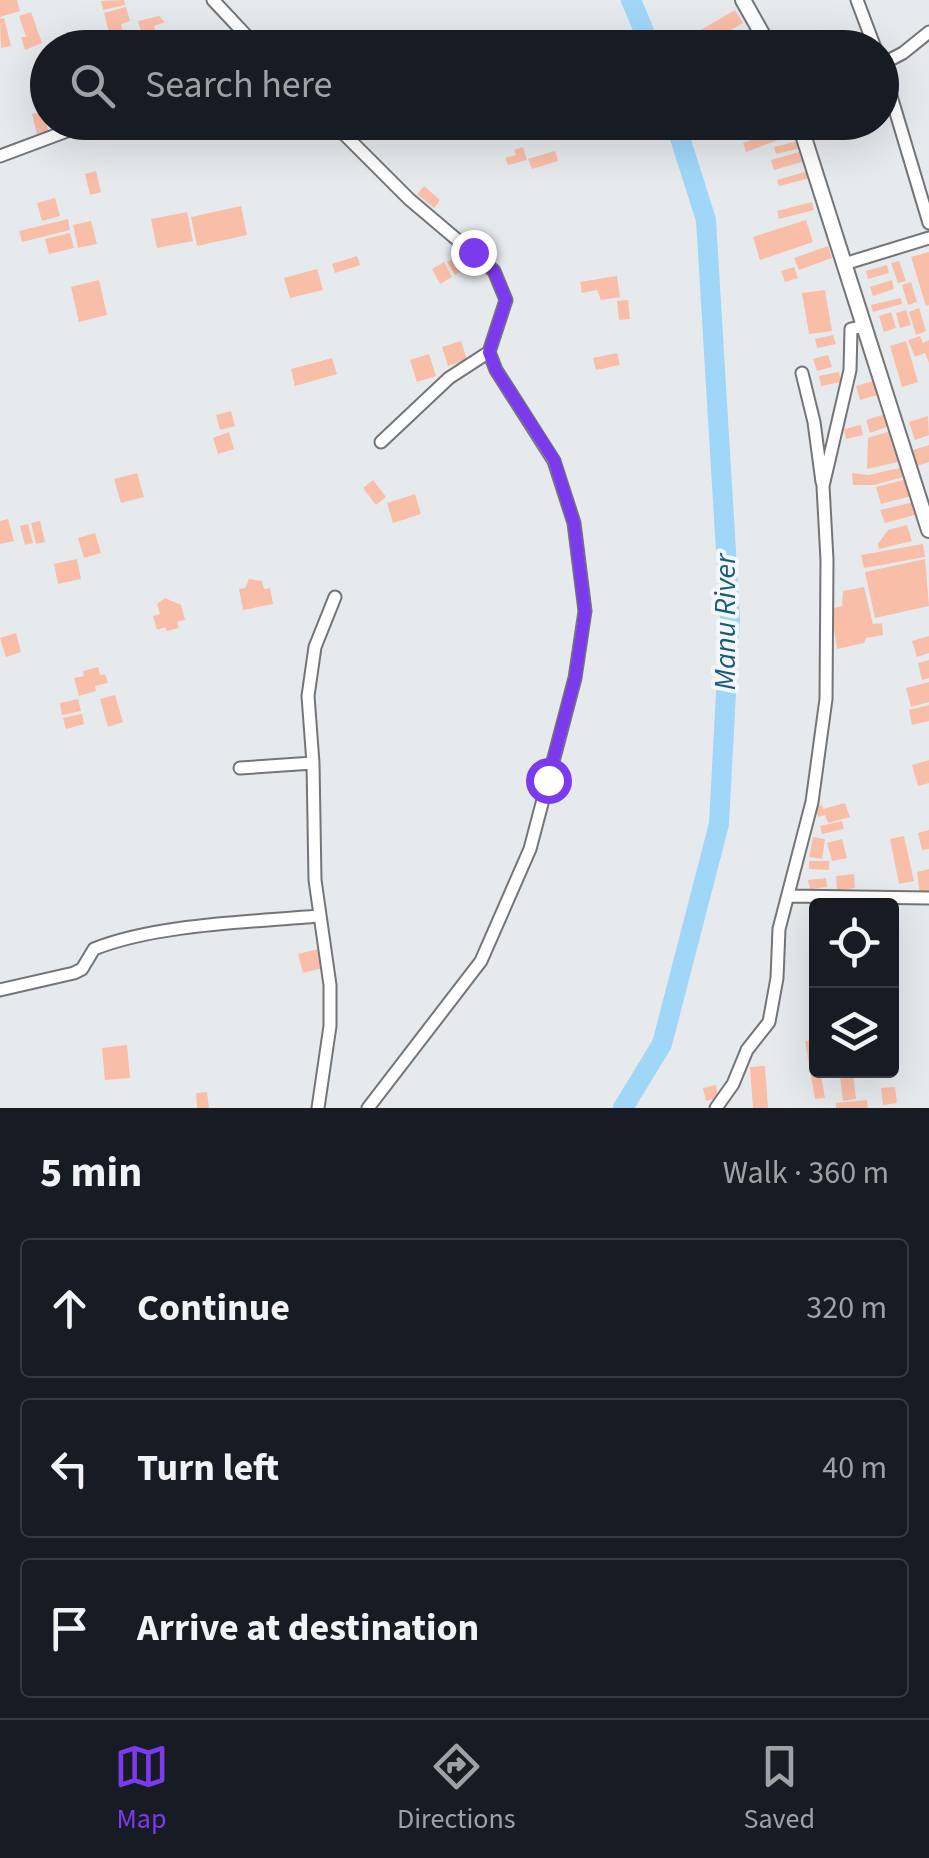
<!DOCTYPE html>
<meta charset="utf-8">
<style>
:root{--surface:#171b24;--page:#20242c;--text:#f1f3f6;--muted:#9ea1a6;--line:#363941;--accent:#7c3aed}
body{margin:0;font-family:"Source Sans 3",sans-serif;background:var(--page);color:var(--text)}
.controls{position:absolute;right:30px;bottom:30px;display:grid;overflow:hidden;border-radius:10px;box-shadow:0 10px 40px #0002}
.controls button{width:90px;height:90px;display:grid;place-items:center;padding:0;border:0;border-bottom:2px solid var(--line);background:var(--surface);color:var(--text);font:50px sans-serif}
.stop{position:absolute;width:30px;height:30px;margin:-22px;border:8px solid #7c3aed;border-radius:50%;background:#fff}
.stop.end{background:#7c3aed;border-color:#fff;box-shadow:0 2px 10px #0008}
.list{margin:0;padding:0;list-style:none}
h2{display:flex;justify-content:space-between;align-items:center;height:130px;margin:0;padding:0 40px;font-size:42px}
h2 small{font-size:32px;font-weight:400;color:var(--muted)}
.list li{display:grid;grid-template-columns:65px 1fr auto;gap:30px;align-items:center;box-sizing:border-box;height:140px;margin:0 20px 20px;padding:0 20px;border:2px solid var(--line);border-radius:10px}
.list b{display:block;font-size:38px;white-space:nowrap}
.list em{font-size:32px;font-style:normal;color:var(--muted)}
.icon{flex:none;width:55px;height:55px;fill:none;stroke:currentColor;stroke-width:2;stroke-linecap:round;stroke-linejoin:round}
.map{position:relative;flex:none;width:929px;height:1108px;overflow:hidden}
.search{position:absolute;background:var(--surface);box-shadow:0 10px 40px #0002;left:30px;right:30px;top:30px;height:110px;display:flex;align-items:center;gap:25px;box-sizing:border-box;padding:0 35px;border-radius:55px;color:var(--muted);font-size:38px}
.sheet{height:610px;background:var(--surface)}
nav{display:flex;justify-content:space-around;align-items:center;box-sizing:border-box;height:140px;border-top:2px solid var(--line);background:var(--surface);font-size:28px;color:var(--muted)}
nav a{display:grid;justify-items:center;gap:5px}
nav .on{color:var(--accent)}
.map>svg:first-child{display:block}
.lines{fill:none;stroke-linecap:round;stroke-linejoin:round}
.river{stroke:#a0d7f9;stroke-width:20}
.building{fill:#f9bea8}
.minor-casing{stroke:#737578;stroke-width:15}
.major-casing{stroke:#737578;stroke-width:18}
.minor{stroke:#fff;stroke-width:11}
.major{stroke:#fff;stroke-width:14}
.route{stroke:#7c3aed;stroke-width:12}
.labels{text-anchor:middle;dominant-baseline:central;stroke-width:8;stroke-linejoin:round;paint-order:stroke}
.water-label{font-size:30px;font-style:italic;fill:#1a5a7b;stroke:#f4f7fa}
</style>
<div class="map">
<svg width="929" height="1108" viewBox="0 0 929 1108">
<rect width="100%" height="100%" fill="#e7eaed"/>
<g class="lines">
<!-- river -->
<path class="river" d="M631 0 651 48
M623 1108 662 1044 719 824 730 618 706 220 675 122"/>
</g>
<!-- building -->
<path class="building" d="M0 0H17L20 11 0 17Z
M124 0 125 5 103 10 101 1Z
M126 7 130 21 121 24 123 32 129 30 131 37 139 35 142 48H135L134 42 124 45 122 36 118 37 117 34 110 36 104 13Z
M735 10 743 23 707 44 699 31Z
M31 12 42 43 25 50 21 37H26L19 16Z
M159 16 165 22 154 26 157 38 144 42 138 21Z
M4 18 11 46 1 48 0 19Z
M752 31 757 41 745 48H721Z
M42 112 48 130 37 134 32 114Z
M746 122H781V123L742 138 737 126Z
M791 126 794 134 746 152 743 143Z
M799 141 801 148 776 154 774 147Z
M523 147 527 160 508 165 505 158 516 155 514 150Z
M555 151 558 161 532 169 528 159Z
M799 152 802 162 774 170 771 160Z
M96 171 101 192 90 195 85 174Z
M808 171 810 178 779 186 777 180Z
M424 186 440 200 434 208 417 194Z
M55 198 60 216 42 221 37 203Z
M812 202 814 210 779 219 777 211Z
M241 206 247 235 197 246 191 217Z
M187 212 193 241 157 248 151 219Z
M68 219 70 230 22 242 19 231Z
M806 220 813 242 760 260 753 237Z
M91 221 97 244 78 248 73 225Z
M70 233 74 248 49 254 45 239Z
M828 246 832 258 799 270 794 258Z
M464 252 472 265 455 275 447 262Z
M929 252V305L926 306 911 257Z
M357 256 360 265 335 273 332 264Z
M899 261 906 281 898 283 891 263Z
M444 262 452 277 440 284 432 269Z
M887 265 889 273 868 279 866 271Z
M794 267 798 278 785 282 781 271Z
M317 269 323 290 290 298 284 278Z
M617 276 620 297 601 300 597 290 582 293 580 282Z
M99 280 107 315 79 322 71 287Z
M892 280 894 289 873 296 870 287Z
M911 282 917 302 908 305 902 285Z
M825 290 832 331 809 334 802 293Z
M901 298 902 304 873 312 871 305Z
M628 300 630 319 619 320 617 301Z
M919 308 926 331 916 335 909 312Z
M906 310 911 325 900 328 896 313Z
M891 312 896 328 884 332 879 316Z
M833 335 836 344 817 348 815 339Z
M920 336 923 343 929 340V363L925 353 915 357 908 340Z
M461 341 467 360 448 366 442 347Z
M906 341 918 382 902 387 890 346Z
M617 353 620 365 596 370 593 358Z
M429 354 436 376 417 382 410 360Z
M828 355 832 367 817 371 813 359Z
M332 358 337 374 295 386 291 369Z
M839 372 841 382 821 386 819 376Z
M877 380 881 394 860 400 856 386Z
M231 411 235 426 220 430 216 415Z
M889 413 892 425 870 433 866 420Z
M928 416 929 435 915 440 909 422Z
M861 425 863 435 846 439 844 429Z
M894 430 902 461 867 469 868 438Z
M229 432 234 449 218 454 213 438Z
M929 445V462L917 466 913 450Z
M904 467 907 476 874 485H853L852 473 869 475Z
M137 473 144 497 121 503 114 479Z
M907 479 911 496 881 504 876 487Z
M373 480 386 497 376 505 363 488Z
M415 494 421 514 393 523 387 503Z
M914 502 915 515 885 523 880 510Z
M8 519 14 541 0 544V521Z
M40 521 45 542 36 544 31 523Z
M28 524 33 543 25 545 20 526Z
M907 525 912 541 879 549 878 544 888 530Z
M95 533 101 553 84 558 78 538Z
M923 544 925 557 864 568 861 555Z
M77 559 81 579 58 584 54 564Z
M925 559 929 606 875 618 865 572Z
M249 579 262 581 264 589 270 588 273 604 243 610 239 589 245 588Z
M864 587 873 624 882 623 883 635 866 638 864 643 837 649 831 609 842 606 843 591Z
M165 598 181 605 185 620 177 622 179 628 167 631 165 627 157 630 153 616 160 614 157 604Z
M16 633 21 652 6 657 0 638Z
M929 636V653L917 657 912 641Z
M929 660V678L922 680 918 663Z
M98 667 100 675 105 674 108 683 95 686 96 691 79 696 74 678 84 676 83 671Z
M929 682V702L911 707 906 688Z
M115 695 123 722 108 727 100 699Z
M78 699 81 711 62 715 60 703Z
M929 705V721L912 725 909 710Z
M82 714 84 724 66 729 63 718Z
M929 760V783L918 786 912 765Z
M845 803 850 817 828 823 825 815 818 817 815 807 822 805 823 809Z
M842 821 844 829 822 834 820 826Z
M929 830V849L922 850 918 833Z
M904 836 914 881 899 884 890 839Z
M813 837 825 839 822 859 809 857Z
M842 839 847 858 832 861 827 843Z
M809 861H829V870L809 869Z
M929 869V894L920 895 917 872Z
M854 874 855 888 837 890 836 876Z
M826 878 827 887 810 889 808 880Z
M318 949 323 968 303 973 298 954Z
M815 1040 816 1070H820L825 1098 815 1099 805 1041Z
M127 1045 130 1078 105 1080 102 1048Z
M765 1066 768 1108H753L750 1067Z
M853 1074 856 1099 843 1101 840 1076Z
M716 1085 718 1098 706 1101 703 1088Z
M895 1087 897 1103 883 1105 881 1088Z
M207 1092 209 1108H197L196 1093Z
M867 1100 868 1108H836V1103Z"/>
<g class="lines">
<!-- minor casing -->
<g class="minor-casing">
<path id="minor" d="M213 0 258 48
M857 0 875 48
M882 64 903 53 929 32
M882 66 929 223
M332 122 409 199 494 271 506 300 489 352 496 370 554 461 574 523 585 611 575 678 530 849 481 961 368 1108
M0 156 91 122
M844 264 929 238
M802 373 814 422 822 482
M381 442 449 378 489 352
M240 768 313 763
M788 896 929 898
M0 990 74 973 82 969 94 949C156 924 251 922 318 916
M318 1108 330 1026V985L315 880 313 763 308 696 315 647 335 597
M716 1108 733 1084 747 1050 769 1022 777 978 779 929 812 802 826 699 827 560 823 486 850 370 851 329 864 326"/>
</g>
<!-- major casing -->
<g class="major-casing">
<path id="major" d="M743 0 770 48
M799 122 929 530"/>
</g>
<!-- minor -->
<use href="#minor" class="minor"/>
<!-- major -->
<use href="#major" class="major"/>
</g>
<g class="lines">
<!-- route -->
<path class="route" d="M473 252 494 271 506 300 489 352 496 370 554 460 574 523 585 612 575 678 548 780"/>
</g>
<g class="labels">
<!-- water labels -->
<g class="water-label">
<text transform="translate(725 622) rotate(-90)">Manu River</text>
</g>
</g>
</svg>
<div class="controls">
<button><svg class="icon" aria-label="locate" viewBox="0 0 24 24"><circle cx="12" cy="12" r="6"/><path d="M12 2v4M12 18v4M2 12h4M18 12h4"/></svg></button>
<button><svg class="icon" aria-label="layers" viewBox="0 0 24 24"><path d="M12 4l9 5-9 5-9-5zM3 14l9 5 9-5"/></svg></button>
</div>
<div class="stop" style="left:548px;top:780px"></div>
<div class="stop end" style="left:473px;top:252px"></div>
<div class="search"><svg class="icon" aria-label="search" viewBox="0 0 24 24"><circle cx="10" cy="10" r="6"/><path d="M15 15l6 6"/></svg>Search here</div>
</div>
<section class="sheet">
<h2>5 min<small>Walk · 360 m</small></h2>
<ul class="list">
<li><svg class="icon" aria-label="ahead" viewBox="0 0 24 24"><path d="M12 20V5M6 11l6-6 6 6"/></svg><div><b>Continue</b></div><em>320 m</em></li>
<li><svg class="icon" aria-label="left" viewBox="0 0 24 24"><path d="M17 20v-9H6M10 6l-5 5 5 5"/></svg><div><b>Turn left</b></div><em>40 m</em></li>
<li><svg class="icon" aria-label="arrive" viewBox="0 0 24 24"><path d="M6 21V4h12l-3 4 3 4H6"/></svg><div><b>Arrive at destination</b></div></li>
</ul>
</section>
<nav>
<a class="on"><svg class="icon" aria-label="map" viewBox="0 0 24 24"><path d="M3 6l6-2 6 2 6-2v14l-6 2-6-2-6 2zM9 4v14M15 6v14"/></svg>Map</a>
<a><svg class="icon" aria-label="directions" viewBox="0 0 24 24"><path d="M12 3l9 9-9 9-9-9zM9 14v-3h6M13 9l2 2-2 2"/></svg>Directions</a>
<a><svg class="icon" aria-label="saved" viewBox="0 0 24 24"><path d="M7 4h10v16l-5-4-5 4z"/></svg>Saved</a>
</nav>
